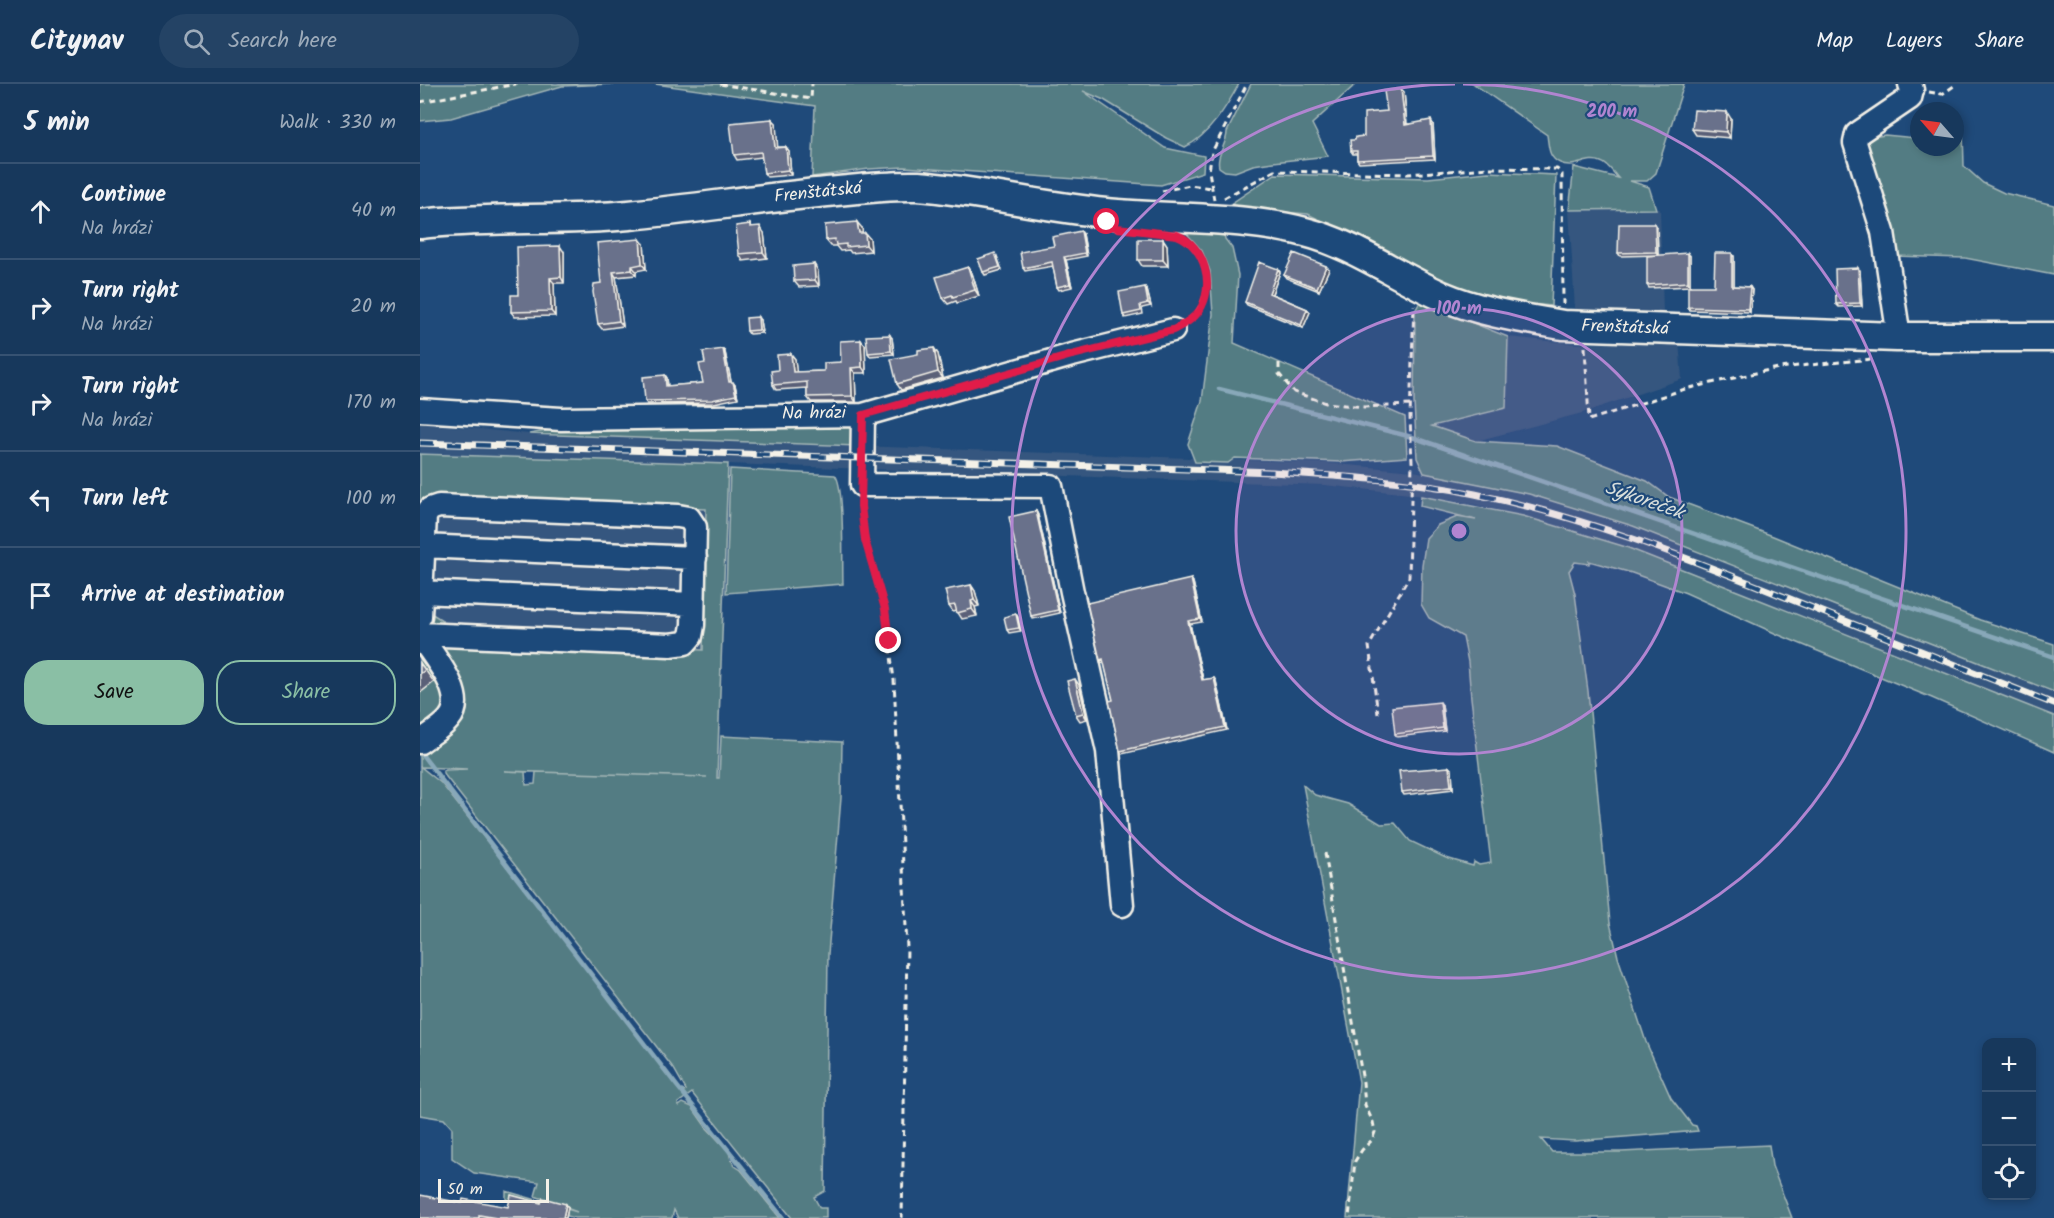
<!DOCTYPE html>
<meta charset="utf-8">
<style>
:root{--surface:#17385c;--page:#244365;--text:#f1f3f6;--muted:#9eacbb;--line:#365272;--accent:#8abfa5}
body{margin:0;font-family:Kalam,sans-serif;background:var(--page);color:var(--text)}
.controls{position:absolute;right:18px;bottom:18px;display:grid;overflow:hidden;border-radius:12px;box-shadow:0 3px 9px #0003}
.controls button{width:54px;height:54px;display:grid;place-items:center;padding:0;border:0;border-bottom:2px solid var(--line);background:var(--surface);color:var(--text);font:30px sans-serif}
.compass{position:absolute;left:1490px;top:18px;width:54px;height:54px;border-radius:50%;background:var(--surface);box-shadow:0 3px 9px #0003;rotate:298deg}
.scale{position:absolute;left:18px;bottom:15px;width:111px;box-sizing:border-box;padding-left:6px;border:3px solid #f4f1e8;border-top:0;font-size:16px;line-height:21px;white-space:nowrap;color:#f4f1e8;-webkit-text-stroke:4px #1f4a7a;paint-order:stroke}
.stop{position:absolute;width:18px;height:18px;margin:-14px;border:4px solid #e11d48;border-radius:50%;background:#fff}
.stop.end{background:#e11d48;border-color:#fff;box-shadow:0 2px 6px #0008}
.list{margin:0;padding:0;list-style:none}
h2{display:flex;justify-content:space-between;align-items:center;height:78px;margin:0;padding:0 24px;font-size:26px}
h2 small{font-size:20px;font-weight:400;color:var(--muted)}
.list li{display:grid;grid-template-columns:39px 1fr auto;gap:18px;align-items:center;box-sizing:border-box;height:96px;padding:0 24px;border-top:2px solid var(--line)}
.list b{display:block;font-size:22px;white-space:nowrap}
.list p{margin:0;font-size:20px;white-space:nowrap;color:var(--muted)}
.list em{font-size:20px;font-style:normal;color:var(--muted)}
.actions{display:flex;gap:12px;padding:18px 24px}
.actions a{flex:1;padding:14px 0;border:2px solid var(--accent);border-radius:24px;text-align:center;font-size:21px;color:var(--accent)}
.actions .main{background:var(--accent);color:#111}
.icon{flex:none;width:33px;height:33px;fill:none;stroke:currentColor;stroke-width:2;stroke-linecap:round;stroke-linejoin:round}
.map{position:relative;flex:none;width:1634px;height:1134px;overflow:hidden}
header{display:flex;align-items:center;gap:36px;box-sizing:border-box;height:84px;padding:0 30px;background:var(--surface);border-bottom:2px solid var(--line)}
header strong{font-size:28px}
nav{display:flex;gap:33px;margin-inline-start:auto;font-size:21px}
.search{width:420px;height:54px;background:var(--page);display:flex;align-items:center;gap:15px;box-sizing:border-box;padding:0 21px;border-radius:33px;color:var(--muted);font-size:22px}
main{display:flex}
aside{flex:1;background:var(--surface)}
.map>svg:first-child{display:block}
.built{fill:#35567f}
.green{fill:#537c83;stroke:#a4b6b6;stroke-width:1.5;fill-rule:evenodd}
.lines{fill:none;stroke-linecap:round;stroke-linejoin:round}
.stream{stroke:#88a8b9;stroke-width:4.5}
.minor-casing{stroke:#f4f1e8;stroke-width:27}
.major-casing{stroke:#f4f1e8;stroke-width:33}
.path{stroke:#f4f1e8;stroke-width:3;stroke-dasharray:6 4.5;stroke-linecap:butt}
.minor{stroke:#1f4a7a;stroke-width:22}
.major{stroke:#1f4a7a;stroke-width:28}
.rail-casing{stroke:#f4f1e8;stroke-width:7}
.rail{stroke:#1f4a7a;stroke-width:4.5;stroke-dasharray:14;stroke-linecap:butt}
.wall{fill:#5a6178;stroke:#f4f1e8;stroke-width:1.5}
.shaded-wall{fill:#4a4f61;stroke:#f4f1e8;stroke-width:1.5}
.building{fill:#69718b;stroke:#f4f1e8;stroke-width:1.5}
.route{stroke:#e11d48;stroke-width:8}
.ring{fill:none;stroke:#b185d1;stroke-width:3}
.labels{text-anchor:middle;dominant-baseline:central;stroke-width:4.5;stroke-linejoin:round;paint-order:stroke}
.street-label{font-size:18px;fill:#f4f1e8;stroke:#1f4a7a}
.water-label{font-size:20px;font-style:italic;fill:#d9dfdc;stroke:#1f4a7a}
.centre{fill:#b185d1;stroke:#1f4a7a;stroke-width:3}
.ring-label{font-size:18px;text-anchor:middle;font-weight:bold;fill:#b185d1;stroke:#1f4a7a;stroke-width:4.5;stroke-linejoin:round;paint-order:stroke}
</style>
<header>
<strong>Citynav</strong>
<div class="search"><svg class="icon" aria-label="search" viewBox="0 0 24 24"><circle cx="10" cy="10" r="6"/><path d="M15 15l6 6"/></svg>Search here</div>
<nav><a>Map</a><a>Layers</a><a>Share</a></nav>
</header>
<main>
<aside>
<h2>5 min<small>Walk · 330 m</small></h2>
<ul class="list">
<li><svg class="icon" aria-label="ahead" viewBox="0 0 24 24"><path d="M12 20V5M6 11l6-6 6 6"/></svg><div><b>Continue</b><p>Na hrázi</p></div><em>40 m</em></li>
<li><svg class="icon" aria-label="right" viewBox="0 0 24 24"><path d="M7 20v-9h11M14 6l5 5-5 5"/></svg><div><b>Turn right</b><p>Na hrázi</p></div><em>20 m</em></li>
<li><svg class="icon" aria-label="right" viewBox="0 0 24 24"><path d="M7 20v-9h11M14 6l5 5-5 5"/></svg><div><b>Turn right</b><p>Na hrázi</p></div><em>170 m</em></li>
<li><svg class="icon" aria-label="left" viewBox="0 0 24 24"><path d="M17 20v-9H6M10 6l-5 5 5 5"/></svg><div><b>Turn left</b></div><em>100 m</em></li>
<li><svg class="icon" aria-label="arrive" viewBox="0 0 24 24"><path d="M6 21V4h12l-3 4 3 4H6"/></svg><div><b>Arrive at destination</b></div></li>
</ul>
<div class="actions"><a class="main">Save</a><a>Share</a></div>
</aside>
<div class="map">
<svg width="1634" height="1134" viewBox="0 0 1634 1134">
<rect width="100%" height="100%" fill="#1f4a7a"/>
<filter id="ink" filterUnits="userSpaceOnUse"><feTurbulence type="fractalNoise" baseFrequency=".0167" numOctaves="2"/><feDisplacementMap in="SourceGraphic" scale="12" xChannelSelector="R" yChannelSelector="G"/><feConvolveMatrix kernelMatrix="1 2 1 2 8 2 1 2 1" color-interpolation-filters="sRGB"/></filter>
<g filter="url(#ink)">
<!-- built -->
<path class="built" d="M1240 125 1243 229 1155 225 1149 126Z
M1088 253 1159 260 1259 257 1262 295 1162 329 1056 357 1010 341 1086 324Z
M0 339 109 350 906 379 993 387 1056 399 1109 410 1213 442 1634 608V632L1206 463 1103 432 1052 420 990 410 904 401 309 380 298 693 0 683V370L186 376 0 369Z"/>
<!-- green -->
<path class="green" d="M0 0H193L142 2 31 34 0 37Z
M235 0H819C807 22 789 52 765 63L746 54 684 16 663 7 745 64 784 72 783 88 741 101 484 83 449 85 392 93 395 22Z
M831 0H936L892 40 908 72 853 78 833 81 815 88 805 87 799 83C796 71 807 60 807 48Z
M1054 0H1264L1236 89 1227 97H1210L1229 103 1236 125 1149 126 1154 83 1198 94C1193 88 1188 80 1181 78 1167 72 1155 86 1140 79 1128 74 1129 63 1127 51Z
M1535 31 1543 46 1544 82 1563 99 1584 109 1634 121V191L1545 174 1473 172 1441 55 1465 51 1496 54 1499 48V63H1535Z
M1068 88 1136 91 1131 222 1102 219 1038 204 987 180 888 130 806 123 855 90 1008 94Z
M764 143 803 146 805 155 812 164 818 191 814 259 985 333 987 373 921 378 815 374 808 379 775 378 768 360 782 317 793 230 790 187 782 167 768 151Z
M1000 218 1088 253 1086 324 1012 342 1056 357 1137 362 1227 397 1249 413 1353 452 1560 536 1634 560V608L1213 442 1109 410 1004 389 997 374 994 318 995 227Z
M431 336 438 362 109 350 184 337Z
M0 370 308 380 297 694H299L301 652 422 658 421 714 408 870 405 1107 394 1113 400 1124H406V1134H372L272 1009 258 1019 259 1022 263 1019 272 1023 286 1043 309 1068 311 1076 315 1082 321 1086 360 1134H258L254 1126 252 1134H155L86 1115V1107L157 1128 115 1112 119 1098 54 1089 32 1074V1044L24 1035 0 1031V609L13 598 0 580V526H6L22 536V558L283 566 286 425 0 415ZM1 683 47 685 26 686 23 687V689L254 985 266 1006 261 1008 169 887 21 699ZM84 687 287 693 116 688 115 700 106 701 105 688Z
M310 385 415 391C425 402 422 481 423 500L306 509Z
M1001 412 1103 432 1206 463 1634 632V668L1512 614 1359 551 1266 509 1212 489 1169 477V480L1155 478 1149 487 1155 510 1168 607 1190 839 1198 873 1226 958 1251 1014 1272 1041 1276 1042 1278 1047 1155 1057 1121 1055 1132 1068H1201L1349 1061 1352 1082 1372 1134H927L939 998 883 701 895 711 928 720 961 740 975 739 990 757 1026 774 1053 782 1054 778 1059 781 1071 779 1051 614 1048 578 1043 553 1009 534 1001 520 1002 481 1006 454 1018 441 1037 433 1056 436 1000 422Z"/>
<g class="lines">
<!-- stream -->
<path class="stream" d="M799 305 992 353 1634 573
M0 668 257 1002 363 1134"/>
<!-- minor casing -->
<g class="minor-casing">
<path id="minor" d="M1477 253V240L1463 148 1435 59 1437 50 1490 14 1492 6 1490 0
M0 326 141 335 443 331 652 271 753 246
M443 331 442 401 631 402 652 508 688 667 702 821
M3 462 275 474
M1 508 273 520
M0 532 5 432 10 425 19 422 258 432 269 434 275 443 273 541 271 552 265 559 250 561 0 550
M0 552C13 572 49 612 29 635 22 644 9 651 0 658"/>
</g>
<!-- major casing -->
<g class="major-casing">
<path id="major" d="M0 140C69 132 139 138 209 131 275 125 341 114 407 108 438 105 468 101 498 102 561 107 623 123 686 129 750 135 823 132 885 148 933 160 975 191 1020 211 1059 228 1101 234 1143 241L1477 253H1634"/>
</g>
<!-- path -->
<path class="path" d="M300 0 391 15 392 0
M1509 8 1522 10 1537 0
M0 18 96 0
M742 107 770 101 791 104
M804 114 854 87 988 90 1068 84 1137 85 1142 90 1143 220
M794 116 789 87 792 68 827 0
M766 156C792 181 794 213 768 238
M1165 263 1169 336 1265 305 1358 284 1452 275
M859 279V290L874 308 906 319 944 323 990 321
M441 420 445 456 465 525 474 596 487 864 482 1134
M958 630 949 562 989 493 992 378 990 333 994 221
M905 769 943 998 945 1021 953 1038 955 1048 952 1056 942 1066 935 1077 929 1134"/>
<!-- minor -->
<use href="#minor" class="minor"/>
<!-- major -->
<use href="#major" class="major"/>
<!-- rail casing -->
<g class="rail-casing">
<path id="rail" d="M0 359 853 388C920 392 989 396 1055 410 1161 432 1260 471 1360 511 1451 547 1543 584 1634 620"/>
</g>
<!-- rail -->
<use href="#rail" class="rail"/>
</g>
<!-- wall -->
<path class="wall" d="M981 5 984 8 987 40H1013L1015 75 939 79 937 76V70H933L931 67 935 56 944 52 967 27Z
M352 35 356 39 357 63H366L369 67 371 91 347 93 344 89 342 73 317 76 314 71Z
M1311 35 1310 54 1276 51 1272 45Z
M330 140 332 143 344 149 347 174 323 177 319 170Z
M1235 140 1237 143 1238 171 1200 172 1198 169Z
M442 144V149L450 155 451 167 431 169 429 166 420 167 416 162H411L406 156Z
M663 150 667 172 646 176 652 203 639 206 637 203 633 182 605 187 603 184Z
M743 155 747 161 748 182H722L718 176Z
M224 160 226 185 216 187V191L196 193 203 242 182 245 178 240 181 199Z
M144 168V199H134L135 232 95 233 91 228 98 211Z
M577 172 582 186 565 191 563 188Z
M1270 172V202L1229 204 1227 201Z
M1314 173V202L1330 203 1332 206 1330 228 1270 226 1268 223 1294 202Z
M394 180 398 187 399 202 379 203 374 197Z
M548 183 552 189 559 212 537 219 536 217 528 220 523 214Z
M858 185 860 188 852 210 887 225 890 228 883 244 827 221 825 218Z
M909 185 899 207 866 194 864 191Z
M1440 187 1442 222 1419 223 1416 220Z
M725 203 727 206 731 222 722 224 723 230 705 234 703 231Z
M340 236 342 249 329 250 327 247Z
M472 254 474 270 450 272 448 269Z
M445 261 446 289H435L436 318H391L387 313V304L356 306 353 301 358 286 371 270 375 275 376 288 404 287 421 278Z
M514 264 518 270 523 294 481 306 477 300 498 270Z
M303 265 305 268 311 298 315 301 318 314 294 319 227 320 225 317 245 291 247 294 248 302 283 299 285 279Z
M616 427 618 431 640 529 613 535 611 532Z
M771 495 773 498 782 538 770 540 783 596 794 594 796 597 807 646 702 670 700 667 693 616 684 578 682 579 680 576Z
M551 501 555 507 559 522 555 523 557 532 542 535 537 527 533 528 529 522Z
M596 530 598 533 601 547 589 549 587 546Z
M0 579 14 598 0 609Z
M659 601 667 635 660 637 656 631Z
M1022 621 1025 647 977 653 975 650Z
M1029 683 1032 686 1033 705 984 711 982 708Z
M42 1119 88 1123 121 1119 148 1123 146 1134H0Z"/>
<!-- shaded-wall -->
<path class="shaded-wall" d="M981 5 984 8 987 44 985 41Z
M1307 28 1311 35 1310 54 1306 48Z
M352 35 356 39 358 68 355 64Z
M1011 36 1013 40 1015 75 1013 72Z
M366 63 369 67 371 91 368 86Z
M437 138 442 144 443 155 439 149Z
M1235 140 1237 143 1238 171 1236 168Z
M340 142 344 149 347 174 343 168Z
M661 147 663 150 667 172 665 169Z
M445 149 450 155 451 167 446 161Z
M220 155 224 160 226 185 222 180Z
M743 155 747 161 748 182 743 176Z
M140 162 144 168V199L141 193Z
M1268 169 1270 172V202L1268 198Z
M1312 169 1314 173V205L1312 202Z
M644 173 646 176 652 203 650 200Z
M394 180 398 187 399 202 395 196Z
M212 182 216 187V191L212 186Z
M906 182 909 185 899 207 897 204Z
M548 183 552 189 559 212 555 206Z
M1438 184 1440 187 1442 222 1440 219Z
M858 185 860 188 851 212 849 209Z
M193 188 196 193 203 242 199 237Z
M130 194 134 199 135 232 131 227Z
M725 203 727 206 731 222 728 219Z
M1330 203 1332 206 1330 228 1328 225Z
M887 225 890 228 883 244 881 241Z
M338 233 340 236 342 249 339 246Z
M470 251 472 254 474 270 471 267Z
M441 256 445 261 446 289 442 283Z
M514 264 518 270 523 294 518 288Z
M303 265 305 268 312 302 309 298Z
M371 270 375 275 377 293 373 288Z
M431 284 435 289 436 318 432 312Z
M245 291 247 294 248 305 246 302Z
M313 298 315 301 318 314 316 311Z
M616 427 618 431 640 529 638 526Z
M771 495 773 498 782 538 780 535Z
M551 501 555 507 559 522 554 516Z
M551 517 555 523 557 532 552 525Z
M596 530 598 533 601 547 599 544Z
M768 537 770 540 784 599 782 596Z
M794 594 796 597 807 646 805 643Z
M655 595 659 601 667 635 663 629Z
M1020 618 1022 621 1025 647 1023 644Z
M1029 683 1032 686 1033 705 1031 702Z
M146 1120 148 1123 146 1134H143Z"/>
<!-- building -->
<path class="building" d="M981 5 985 41 1011 36 1013 72 937 76V67H931L930 56H935L936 53 944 52V29L967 27 964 7Z
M1274 26 1307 28 1306 48 1272 45Z
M352 35 355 64 366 63 368 86 344 89 341 68 314 71 310 39Z
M437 138 439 149H445L446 161 426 163V160L416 161 415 155 406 156 405 141Z
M330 140V143L340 142 343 168 319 170 316 142Z
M1199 140H1235L1236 168 1198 169Z
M661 147 665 169 644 173 650 200 637 203 632 178 603 184 600 168 634 162 632 153Z
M220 155 222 180 212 182V186L193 188 199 237 178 240 173 208 174 200 181 199 177 159Z
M718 155H743V176H718Z
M140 162 141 193 130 194 131 227 91 228V211H98L97 163Z
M575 169 580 183 563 188 558 175Z
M874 169 906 182 897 204 864 191Z
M1268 169V198L1227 201V172Z
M1295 169H1312V202L1330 203 1328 225 1268 223V202H1294Z
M839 178 858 185 849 209 887 225 881 241 825 218Z
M394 180 395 196 374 197 373 182Z
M548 183 555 206 533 213 532 211 523 214 516 193Z
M1438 184 1440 219 1416 220 1415 185Z
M725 203 728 219 720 221 721 227 703 231 699 208Z
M338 233 339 246 327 247 326 234Z
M470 251 471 267 448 269 446 252Z
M441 256 442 283 431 284 432 312 387 313V298L353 301 351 287 358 286 357 271 371 270 373 288 404 287V279L421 278 420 257Z
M514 264 518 288 477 300 471 275 498 270V266Z
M303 265 309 298H313L316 311 292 316 225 317 223 293 245 291 246 302 283 299 279 280 285 279 283 268Z
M616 427 638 526 611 532 589 433Z
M771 495 780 535 768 537 782 596 794 594 805 643 700 667 689 617 693 616 683 575 680 576 667 519Z
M551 501 554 516 551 517 552 525 537 529 535 521 529 522 525 506Z
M596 530 599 544 587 546 584 533Z
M0 579 5 586 0 590Z
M655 595 663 629 656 631 647 597Z
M1020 618 1023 644 975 650 972 623Z
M1029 683 1031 702 982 708 979 687Z
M0 1111 42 1119 43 1115 88 1123 91 1111 121 1119 123 1114 146 1120 143 1134H77L59 1131V1134H0Z"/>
</g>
<g class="lines" filter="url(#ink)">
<!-- route -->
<path class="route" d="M469 557 465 525 445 456 441 422 443 331 652 271 753 246C762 241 773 236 779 227 796 202 785 162 757 151L697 144 687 138"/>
</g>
<!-- distance rings -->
<circle cx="1039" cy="447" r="223" fill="#b185d1" fill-opacity=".12"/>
<g class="ring">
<circle cx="1039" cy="447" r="223"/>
<path d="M1043 0A447 447 0 1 1 1035 0"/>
</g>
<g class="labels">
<!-- street labels -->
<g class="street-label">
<text transform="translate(398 109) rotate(-6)">Frenštátská</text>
<text transform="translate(1205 244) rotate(2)">Frenštátská</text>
<text transform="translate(394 330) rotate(-1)">Na hrázi</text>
</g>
<!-- water labels -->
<g class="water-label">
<text transform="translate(1224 417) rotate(19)">Sýkoreček</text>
</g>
</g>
<circle cx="1039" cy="447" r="9" class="centre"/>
<g class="ring-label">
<text x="1192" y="33">200 m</text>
<text x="1039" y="230">100 m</text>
</g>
</svg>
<div class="controls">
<button>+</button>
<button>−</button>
<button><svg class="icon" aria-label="locate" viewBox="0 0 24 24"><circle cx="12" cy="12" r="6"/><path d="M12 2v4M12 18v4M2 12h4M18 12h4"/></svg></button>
</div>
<svg class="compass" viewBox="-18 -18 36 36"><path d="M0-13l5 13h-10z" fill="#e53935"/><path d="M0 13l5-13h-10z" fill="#9eacbb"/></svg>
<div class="scale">50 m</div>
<div class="stop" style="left:687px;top:138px"></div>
<div class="stop end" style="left:469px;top:557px"></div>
</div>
</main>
